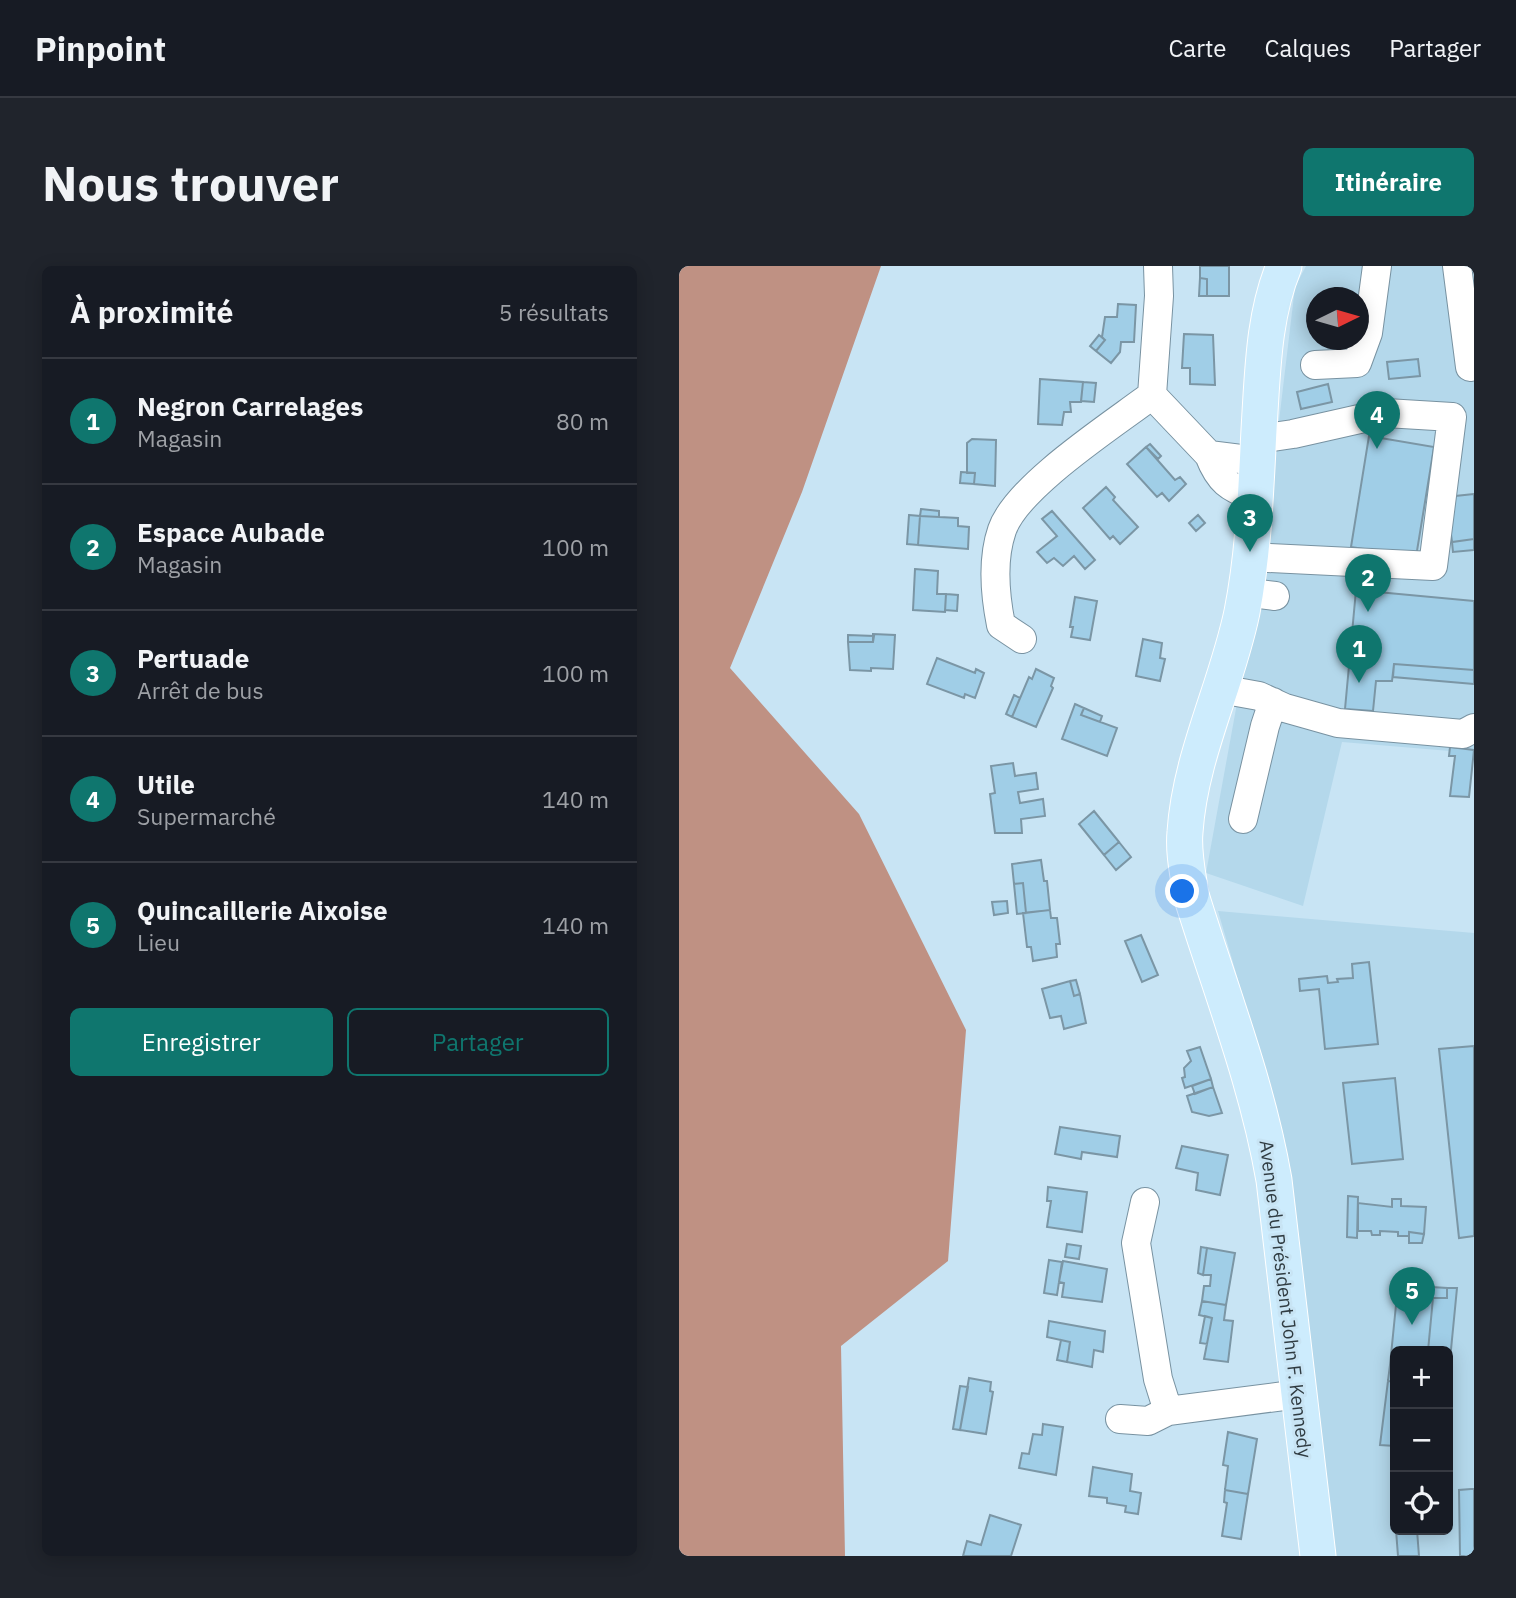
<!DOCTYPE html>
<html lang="fr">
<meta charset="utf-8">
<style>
:root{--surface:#171b24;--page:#20242c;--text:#f1f3f6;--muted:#9ea1a6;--line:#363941;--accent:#0f766e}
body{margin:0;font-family:"IBM Plex Sans",sans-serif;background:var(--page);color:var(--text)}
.controls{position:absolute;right:21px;bottom:21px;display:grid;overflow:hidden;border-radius:10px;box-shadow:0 4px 18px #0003}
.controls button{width:63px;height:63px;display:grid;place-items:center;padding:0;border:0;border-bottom:2px solid var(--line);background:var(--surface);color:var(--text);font:35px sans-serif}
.compass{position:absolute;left:627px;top:21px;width:63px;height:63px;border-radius:50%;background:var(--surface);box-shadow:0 4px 18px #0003;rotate:85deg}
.you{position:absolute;left:504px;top:626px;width:24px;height:24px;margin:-18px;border:5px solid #fff;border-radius:50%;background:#1a73e8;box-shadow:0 0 0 10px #1a73e833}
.badge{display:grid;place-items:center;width:46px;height:46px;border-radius:50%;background:var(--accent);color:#fff;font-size:23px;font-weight:700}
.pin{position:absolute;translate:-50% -58px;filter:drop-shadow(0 2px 4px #0008)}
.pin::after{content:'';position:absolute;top:37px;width:24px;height:21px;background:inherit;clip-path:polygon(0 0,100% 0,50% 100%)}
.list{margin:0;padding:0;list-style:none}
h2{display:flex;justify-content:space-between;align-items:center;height:91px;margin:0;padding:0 28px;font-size:30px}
h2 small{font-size:23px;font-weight:400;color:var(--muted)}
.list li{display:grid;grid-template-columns:46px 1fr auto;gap:21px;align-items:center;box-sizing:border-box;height:126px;padding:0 28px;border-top:2px solid var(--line)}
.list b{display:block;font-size:26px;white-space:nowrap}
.list p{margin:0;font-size:23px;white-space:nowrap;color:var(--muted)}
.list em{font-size:23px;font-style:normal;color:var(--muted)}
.actions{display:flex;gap:14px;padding:21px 28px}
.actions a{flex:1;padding:16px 0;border:2px solid var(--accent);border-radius:10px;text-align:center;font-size:24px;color:var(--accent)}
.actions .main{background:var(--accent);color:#fff}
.icon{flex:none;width:38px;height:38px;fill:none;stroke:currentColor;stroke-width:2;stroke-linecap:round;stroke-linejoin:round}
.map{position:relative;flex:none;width:795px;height:1290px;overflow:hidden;border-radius:10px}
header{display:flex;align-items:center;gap:42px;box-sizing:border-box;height:98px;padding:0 35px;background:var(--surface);border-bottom:2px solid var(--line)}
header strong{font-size:33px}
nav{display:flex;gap:38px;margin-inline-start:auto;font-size:24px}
.intro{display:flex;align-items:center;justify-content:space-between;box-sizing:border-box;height:168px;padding:0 42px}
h1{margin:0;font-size:49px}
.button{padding:18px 32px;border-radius:10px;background:var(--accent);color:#fff;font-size:24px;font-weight:700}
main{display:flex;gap:42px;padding:0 42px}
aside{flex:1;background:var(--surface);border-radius:10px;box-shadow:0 4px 18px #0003}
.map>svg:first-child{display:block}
.built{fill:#b4d8eb;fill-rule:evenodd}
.forest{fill:#bf9183}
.building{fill:#a0cee7;stroke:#7b96a5;stroke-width:2}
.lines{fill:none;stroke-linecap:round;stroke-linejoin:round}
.minor-casing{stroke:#7892a1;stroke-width:30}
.major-casing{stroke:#fff;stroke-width:37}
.minor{stroke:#fff;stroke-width:28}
.major{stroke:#cdecfd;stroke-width:35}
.labels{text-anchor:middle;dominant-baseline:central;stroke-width:6;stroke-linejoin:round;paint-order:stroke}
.street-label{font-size:19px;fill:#303c42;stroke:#c8e4f4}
</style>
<header>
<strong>Pinpoint</strong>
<nav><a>Carte</a><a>Calques</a><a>Partager</a></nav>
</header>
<div class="intro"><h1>Nous trouver</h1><a class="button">Itinéraire</a></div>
<main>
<aside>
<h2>À proximité<small>5 résultats</small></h2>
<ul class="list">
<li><span class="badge">1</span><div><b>Negron Carrelages</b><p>Magasin</p></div><em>80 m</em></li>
<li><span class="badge">2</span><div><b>Espace Aubade</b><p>Magasin</p></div><em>100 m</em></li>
<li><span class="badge">3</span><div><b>Pertuade</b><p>Arrêt de bus</p></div><em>100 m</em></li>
<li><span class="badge">4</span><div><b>Utile</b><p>Supermarché</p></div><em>140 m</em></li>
<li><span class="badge">5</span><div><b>Quincaillerie Aixoise</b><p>Lieu</p></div><em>140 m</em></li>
</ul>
<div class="actions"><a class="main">Enregistrer</a><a>Partager</a></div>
</aside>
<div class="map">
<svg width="795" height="1290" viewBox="0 0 795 1290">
<rect width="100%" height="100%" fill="#c8e4f4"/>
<!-- built -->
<path class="built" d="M627 0H795V487L663 476 624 640 527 607 582 306 616 21ZM638 32H680V74H638Z
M539 645 795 667V1290H656L605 871ZM716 1085H769V1264H716Z"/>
<!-- forest -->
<path class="forest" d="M0 0H202L123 226 51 402 180 548 287 764 269 995 162 1080 166 1290H0Z"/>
<!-- building -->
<path class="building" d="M521 0H550V30H528V13L521 12Z
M521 12 528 13V30H520Z
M439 38 457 39 455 76H442L441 86 432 97 417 85 426 74 423 71 426 51H438Z
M505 68 534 69 536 119 511 118V102H503Z
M420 69 426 74 417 85 411 80Z
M739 93 741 110 710 113 708 96Z
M361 113 404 116 402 136H391L392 146H385L383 159 359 158Z
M404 116 417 117 415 136 402 135Z
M649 118 653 136 622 143 618 126Z
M690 170 755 181 737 291 672 281Z
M293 173 317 174 316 220 295 218 296 207H288V177Z
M471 178 482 190 479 193 467 181Z
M467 181 496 214 501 211 507 218 490 235 483 227 478 231 448 198Z
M282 206 296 207 295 218 281 217Z
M427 221 436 231 434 234 459 261 441 278 434 270 431 273 404 242Z
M795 228V273L773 276 767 231Z
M242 243 260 245V251L241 250Z
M373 245 416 294 406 303 395 290 384 300 375 292 368 297 358 286 378 270 363 253Z
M230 249 241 250 239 279 228 278Z
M519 249 526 257 517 265 510 257Z
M241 250 279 252V260L290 261 289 283 239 279Z
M795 273V284L774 286 773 276Z
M236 303 259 305 258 328H267L266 346 234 344Z
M677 324 795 335V404L715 398 713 415H697L694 445 666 443Z
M267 328 279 329 278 345 266 344Z
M396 331 418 335 411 374 392 371 394 361H391Z
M194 368 216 369 214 403 192 402V405L171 404 169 376H194Z
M169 369 195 370 194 376H169Z
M464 373 483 377 481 392 486 393 481 415 457 410Z
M258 392 296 407 297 403 305 407 296 432 286 428 285 432 248 418Z
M715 398 795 404V418L714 411Z
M357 403 375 412 372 420 374 422 357 461 333 451 350 411 353 413Z
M335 429 341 432 333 451 327 448Z
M396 438 405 442 402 449 438 462 428 490 383 473Z
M405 442 423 450 421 456 402 449Z
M771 481 795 484 790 531 771 530 776 490H770Z
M334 497 336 510 357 507 359 523 339 526 341 537 364 533 366 550 342 553 343 567H316L311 528 316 527 312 500Z
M415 545 440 576 425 589 400 558Z
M440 576 452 591 437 604 425 589Z
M362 594 365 615H368L371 644 347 647 344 617 335 618 333 598Z
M344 617 347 647 338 648 335 618Z
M328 635 329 647 315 649 313 636Z
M371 644 372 652H378L381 678H377L378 691 354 695 352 681H348L344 647Z
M462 669 479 709 463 716 446 675Z
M690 696 699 778 646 783 640 723 621 725 620 713 648 710 649 717 659 716 658 713 674 712 673 698Z
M397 714 401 728 395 730 391 715Z
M391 715 395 730 401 728 407 757 385 763 382 750 371 752 363 723Z
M795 780V970L780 972 760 783Z
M521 781 532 813 506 822 503 812 506 811 505 802 512 795 508 785Z
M716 812 724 893 673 898 664 817Z
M532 813 534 821 516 828 513 820Z
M534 821 543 847 530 850 513 846 508 830Z
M381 861 441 870 438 891 403 886 402 893 376 888Z
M503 880 549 889 541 929 517 924 519 907 497 902Z
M369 921 408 926 403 966 368 961 372 935H368Z
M669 930 679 931 678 972 668 971Z
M713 933H722V940L747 941 745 968 730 966V970H719V966L701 965V969H693L692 965H679V937L713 941Z
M730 966 745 968 743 977H730Z
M388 978 402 980 400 993 386 991Z
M522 981 528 982 524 1009 519 1007Z
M528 982 556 987 547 1039 523 1035 525 1020H531L532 1009H524Z
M370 994 383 996 378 1029 365 1027Z
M384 995 428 1003 423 1036 383 1031 385 1017 380 1016Z
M719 1019 768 1022V1032H754L749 1085H716V1099H711Z
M768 1022H778L770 1104 769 1085H749L754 1032H768Z
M523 1035 547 1039 545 1054 554 1055 549 1096 525 1093 533 1052 520 1049Z
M526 1050 533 1052 528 1078 521 1077Z
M370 1055 426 1065 424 1086 415 1084 413 1101 388 1096 391 1076 368 1071Z
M382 1074 391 1076 388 1096 378 1094Z
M711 1099H716V1116L709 1115Z
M290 1112 312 1116 311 1125 314 1126 307 1168 281 1164Z
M709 1115 716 1116V1180L701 1179Z
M281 1120 289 1121 281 1164 274 1163Z
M364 1158 384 1161 377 1209 340 1202 343 1187 350 1188 354 1168 363 1169Z
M549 1166 578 1173 569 1228 546 1224 549 1200 544 1199Z
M414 1201 453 1208 451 1225 462 1227 459 1248 446 1246 447 1240 428 1237V1232L410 1230Z
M792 1223H795V1290H781L780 1224Z
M546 1224 569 1228 562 1273 543 1270 548 1237 545 1236Z
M311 1249 342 1259 332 1290H284L288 1275 302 1279Z
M717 1264H738L740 1290H719Z"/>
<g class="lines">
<!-- minor casing -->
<g class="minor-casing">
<path id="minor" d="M778 0 791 101
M636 99 678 97 689 67 698 0
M473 129 530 189
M576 231C550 222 540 215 530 189L578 195
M570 291 754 300 773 151 707 147 614 168 579 173
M565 326 596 330
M343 373 322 359C316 329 313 293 323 264 338 220 435 158 473 129L480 30 479 0
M541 423 580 430 606 442 659 457 784 468 795 462
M564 553 586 460 594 436
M466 936 457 977 479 1113 489 1145 620 1128
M441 1153 469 1155 489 1145"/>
</g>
<!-- major casing -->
<g class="major-casing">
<path id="major" d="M605 0C586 46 584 96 581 146 577 212 576 280 563 346 548 419 511 490 506 566 504 587 509 608 512 629 541 723 578 816 595 914L639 1290"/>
</g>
<!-- minor -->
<use href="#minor" class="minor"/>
<!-- major -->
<use href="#major" class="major"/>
</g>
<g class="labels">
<!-- street labels -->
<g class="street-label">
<text transform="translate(607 1033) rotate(83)">Avenue du Président John F. Kennedy</text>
</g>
</g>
</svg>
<div class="controls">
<button>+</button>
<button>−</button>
<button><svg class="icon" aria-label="locate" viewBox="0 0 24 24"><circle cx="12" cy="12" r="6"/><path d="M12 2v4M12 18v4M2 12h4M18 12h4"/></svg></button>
</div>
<svg class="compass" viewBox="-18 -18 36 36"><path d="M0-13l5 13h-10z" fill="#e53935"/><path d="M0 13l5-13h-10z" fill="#9ea1a6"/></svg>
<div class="you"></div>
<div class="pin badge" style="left:680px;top:417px">1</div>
<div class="pin badge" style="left:689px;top:346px">2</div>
<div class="pin badge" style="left:571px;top:286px">3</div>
<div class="pin badge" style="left:698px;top:183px">4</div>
<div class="pin badge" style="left:733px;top:1059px">5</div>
</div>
</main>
